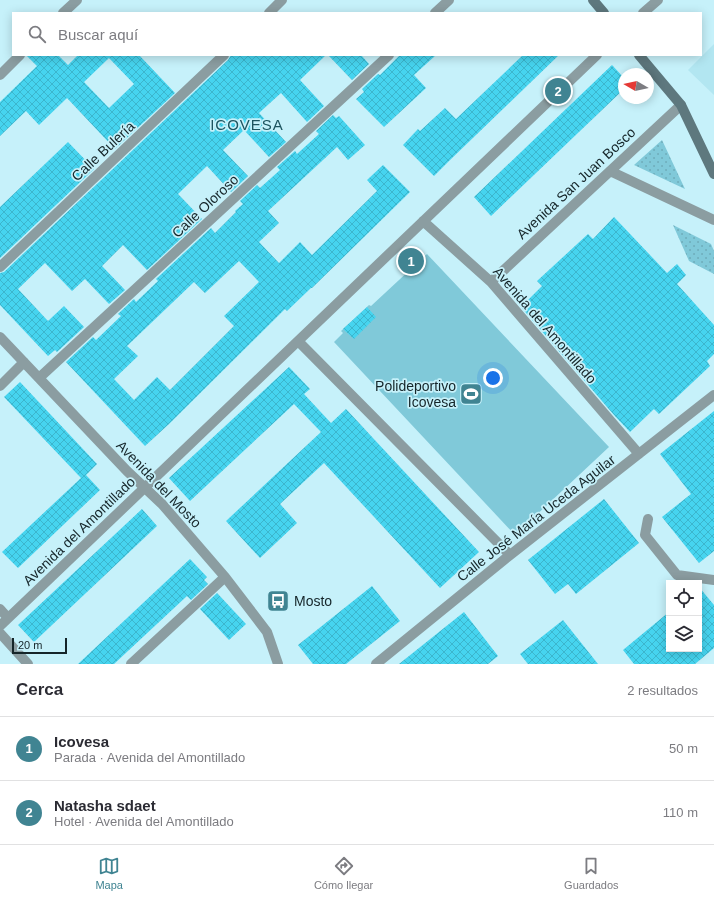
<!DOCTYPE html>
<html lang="es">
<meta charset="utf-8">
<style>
:root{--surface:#fff;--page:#f7f7f7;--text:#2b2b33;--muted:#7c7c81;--line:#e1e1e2;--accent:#408492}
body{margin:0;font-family:Helvetica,sans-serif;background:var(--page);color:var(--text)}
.controls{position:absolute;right:12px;bottom:12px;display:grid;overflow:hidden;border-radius:0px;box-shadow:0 2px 10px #0003}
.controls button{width:36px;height:36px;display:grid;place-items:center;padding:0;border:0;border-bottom:1px solid var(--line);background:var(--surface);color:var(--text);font:20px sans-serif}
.compass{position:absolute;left:618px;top:68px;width:36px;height:36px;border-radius:50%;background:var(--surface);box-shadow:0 2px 10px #0003;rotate:279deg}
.scale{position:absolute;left:12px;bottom:10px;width:55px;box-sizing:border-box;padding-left:4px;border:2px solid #152529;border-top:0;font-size:11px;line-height:14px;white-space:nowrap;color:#152529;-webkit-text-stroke:3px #c6f1fa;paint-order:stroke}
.you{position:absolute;left:493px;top:378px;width:14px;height:14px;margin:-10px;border:3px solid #fff;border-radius:50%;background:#1a73e8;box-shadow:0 0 0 6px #1a73e833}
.badge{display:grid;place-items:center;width:26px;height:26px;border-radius:50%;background:var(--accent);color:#fff;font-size:13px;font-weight:700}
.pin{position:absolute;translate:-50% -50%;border:2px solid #fff;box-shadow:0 1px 4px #0006}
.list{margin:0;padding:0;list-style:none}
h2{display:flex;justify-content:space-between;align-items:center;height:52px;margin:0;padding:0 16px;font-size:17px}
h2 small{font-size:13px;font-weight:400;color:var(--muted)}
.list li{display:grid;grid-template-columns:26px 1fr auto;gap:12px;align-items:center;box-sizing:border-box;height:64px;padding:0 16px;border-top:1px solid var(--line)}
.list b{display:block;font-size:15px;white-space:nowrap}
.list p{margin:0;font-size:13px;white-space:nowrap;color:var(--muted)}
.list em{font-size:13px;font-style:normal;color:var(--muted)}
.icon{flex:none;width:22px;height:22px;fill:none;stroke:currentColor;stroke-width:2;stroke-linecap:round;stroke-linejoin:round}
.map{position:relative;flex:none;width:714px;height:664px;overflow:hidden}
.search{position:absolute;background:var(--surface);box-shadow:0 2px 10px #0003;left:12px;right:12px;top:12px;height:44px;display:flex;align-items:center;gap:10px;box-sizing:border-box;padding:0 14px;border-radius:0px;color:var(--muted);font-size:15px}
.sheet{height:180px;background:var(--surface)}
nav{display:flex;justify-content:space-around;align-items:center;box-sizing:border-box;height:56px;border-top:1px solid var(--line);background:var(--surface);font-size:11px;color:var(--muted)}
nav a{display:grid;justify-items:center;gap:2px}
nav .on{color:var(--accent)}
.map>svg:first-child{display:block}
.built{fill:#b2e6f1}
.grass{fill:url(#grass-dots)}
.pitch{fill:#80c9d9}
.building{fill:url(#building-cross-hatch);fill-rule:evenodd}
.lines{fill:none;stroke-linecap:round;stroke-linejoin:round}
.pedestrian{stroke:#8b9da1;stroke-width:10}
.minor{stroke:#8b9da1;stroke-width:10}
.secondary{stroke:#5e787e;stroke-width:10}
.labels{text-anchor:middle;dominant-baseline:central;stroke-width:3.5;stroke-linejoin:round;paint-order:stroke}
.street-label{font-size:14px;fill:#152529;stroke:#c6f1fa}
.poi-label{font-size:14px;fill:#152529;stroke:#c6f1fa;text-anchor:end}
.neighbourhood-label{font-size:15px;letter-spacing:1px;fill:#1c545f;stroke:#c6f1fa}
</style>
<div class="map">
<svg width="714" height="664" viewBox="0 0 714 664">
<defs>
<pattern id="grass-dots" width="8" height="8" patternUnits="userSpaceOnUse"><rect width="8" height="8" fill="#80c9d9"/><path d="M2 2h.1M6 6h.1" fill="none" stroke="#6eacba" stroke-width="1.8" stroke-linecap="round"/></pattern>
<pattern id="building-cross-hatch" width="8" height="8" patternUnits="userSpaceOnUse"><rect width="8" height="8" fill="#46d4ef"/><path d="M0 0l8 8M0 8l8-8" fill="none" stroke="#3cb6cd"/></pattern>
</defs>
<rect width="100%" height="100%" fill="#c6f1fa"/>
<!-- built -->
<path class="built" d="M714 44V95L688 70Z"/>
<!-- grass -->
<path class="grass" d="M662 140 685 189 634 165Z
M673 225 711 244 714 251V274L689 261Z"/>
<!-- pitch -->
<path class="pitch" d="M427 254 609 447 515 535 334 342 343 333 341 331 369 305 371 306Z"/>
<!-- building -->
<path class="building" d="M26 55H58L68 65 78 55H139L175 93 115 149 67 98 39 125 26 111 0 136V102L37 66ZM109 58 134 84 109 108 84 82Z
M231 55H326L300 80 324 106 307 122 281 93 259 113 286 142 269 157 244 130 223 150 248 176 231 192 207 166 178 194 202 219 147 270 123 245 102 266 125 290 109 304 85 279 72 291 45 263 18 289 48 321 64 306 84 327 57 352 55 350 48 356 0 305V273L4 272 228 60Z
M328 55H361L369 64 352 80Z
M400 55H436L414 75 426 88 384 127 356 99 364 92 362 89 378 74 380 75Z
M523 55H559L449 161 434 176 403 145 418 129 420 131 445 108 456 119Z
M612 65 624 78V89L491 216 474 197Z
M333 115 336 118 339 116 365 145 348 160 337 147 268 211 279 223 259 242 279 263 300 242 312 255 377 191 367 180 383 165 410 192 312 288H311L287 311 285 309 169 424 145 446 66 362 93 337 96 340 121 316 118 314 134 299 136 302 158 281 156 279 211 228 215 233 236 212 235 211 243 204 240 201 257 185 260 188 280 170 277 167 295 151 297 154 319 134 316 131ZM239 261 259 282 224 316 234 326 170 390 157 377 134 400 114 379 138 356 127 346 194 282 205 293Z
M68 142 94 169 0 258V207Z
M614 217 667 273 677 264 686 275 677 284 714 325V354L707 361 710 366 659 414 654 409 630 432 614 415 521 307 542 286 537 281 588 234 593 239Z
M367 307 376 317 354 339 343 329Z
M289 367 310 389 304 394 331 423 346 409 479 552 440 588 324 463 280 504 297 523 260 558 226 521 321 432 294 404 190 501 169 478Z
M20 382 97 464 86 475 100 490 18 568 2 552 81 478 4 397Z
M714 411V551L699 563 662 517 691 494 660 454Z
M604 499 639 543 576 594 568 584 555 594 528 560Z
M142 509 157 526 34 642 18 625Z
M190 559 207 577 204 580 208 584 191 600 187 596 114 664H78Z
M372 586 400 621 346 664H313L298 645Z
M699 587 714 605V648L695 664H634L623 650 669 612V649H699Z
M217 593 246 624 229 640 200 609Z
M464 612 498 656 488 664H399Z
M563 620 598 664H528L520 654Z"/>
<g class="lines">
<!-- pedestrian -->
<path class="pedestrian" d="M648 519 645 535 677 575 714 580"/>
<!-- minor -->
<path class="minor" d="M63 13 77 0
M269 13 282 0
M435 13 449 0
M643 13 658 0
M0 75 20 55
M610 171 714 220
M423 221 491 282 639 454
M0 267 224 55
M491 282 681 105
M0 337 127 471 162 504 225 577 267 632 278 664
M298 341 510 555
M39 378 389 55
M0 386 24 362
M0 609 8 618
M0 626 597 55
M0 633 28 664
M131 664 225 577
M376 664 510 555 714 395"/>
<!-- secondary -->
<path class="secondary" d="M593 0 604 13
M639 55 681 105 714 174"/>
</g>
<!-- icons -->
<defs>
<g id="stadium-square" transform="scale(1.15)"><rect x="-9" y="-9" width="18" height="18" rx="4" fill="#408492" stroke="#c6f1fa"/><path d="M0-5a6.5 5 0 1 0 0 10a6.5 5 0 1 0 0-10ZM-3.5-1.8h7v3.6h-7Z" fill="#fff"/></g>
<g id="bus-square" transform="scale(1.15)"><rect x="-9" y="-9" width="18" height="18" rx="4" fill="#408492" stroke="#c6f1fa"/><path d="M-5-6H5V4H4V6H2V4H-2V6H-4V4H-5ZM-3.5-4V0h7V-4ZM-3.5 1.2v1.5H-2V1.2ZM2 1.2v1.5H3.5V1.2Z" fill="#fff"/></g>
</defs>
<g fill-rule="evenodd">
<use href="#stadium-square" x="471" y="394"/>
<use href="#bus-square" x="278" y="601"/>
</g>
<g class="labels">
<!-- street labels -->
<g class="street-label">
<text transform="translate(103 151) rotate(-43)">Calle Bulería</text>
<text transform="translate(576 183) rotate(-43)">Avenida San Juan Bosco</text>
<text transform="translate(205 206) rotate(-43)">Calle Oloroso</text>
<text transform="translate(545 325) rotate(49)">Avenida del Amontillado</text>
<text transform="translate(159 484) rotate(46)">Avenida del Mosto</text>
<text transform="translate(536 518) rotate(-38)">Calle José María Uceda Aguilar</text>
<text transform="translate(79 531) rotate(-44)">Avenida del Amontillado</text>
</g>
<!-- poi labels -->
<g class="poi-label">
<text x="456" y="386">Polideportivo<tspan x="456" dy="16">Icovesa</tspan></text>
<text x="294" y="601" text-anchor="start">Mosto</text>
</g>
<!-- neighbourhood labels -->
<g class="neighbourhood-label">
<text x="247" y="124">ICOVESA</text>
</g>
</g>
</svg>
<div class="controls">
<button><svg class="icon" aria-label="locate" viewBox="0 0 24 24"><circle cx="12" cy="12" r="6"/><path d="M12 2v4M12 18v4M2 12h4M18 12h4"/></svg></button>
<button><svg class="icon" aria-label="layers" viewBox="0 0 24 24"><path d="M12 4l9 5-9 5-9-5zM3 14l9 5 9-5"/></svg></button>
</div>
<svg class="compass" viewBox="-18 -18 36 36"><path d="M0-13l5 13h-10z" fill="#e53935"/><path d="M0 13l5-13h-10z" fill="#7c7c81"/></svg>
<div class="scale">20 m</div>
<div class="you"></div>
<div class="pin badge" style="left:411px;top:261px">1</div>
<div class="pin badge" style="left:558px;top:91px">2</div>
<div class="search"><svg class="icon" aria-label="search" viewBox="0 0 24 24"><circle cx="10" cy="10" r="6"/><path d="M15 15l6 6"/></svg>Buscar aquí</div>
</div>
<section class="sheet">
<h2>Cerca<small>2 resultados</small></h2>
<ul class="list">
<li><span class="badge">1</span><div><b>Icovesa</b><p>Parada · Avenida del Amontillado</p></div><em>50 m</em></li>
<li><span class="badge">2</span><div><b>Natasha sdaet</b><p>Hotel · Avenida del Amontillado</p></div><em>110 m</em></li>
</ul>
</section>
<nav>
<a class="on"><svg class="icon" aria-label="map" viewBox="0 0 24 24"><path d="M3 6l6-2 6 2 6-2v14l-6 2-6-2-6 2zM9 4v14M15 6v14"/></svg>Mapa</a>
<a><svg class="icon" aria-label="directions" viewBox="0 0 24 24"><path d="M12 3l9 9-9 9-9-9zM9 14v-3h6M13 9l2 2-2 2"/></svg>Cómo llegar</a>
<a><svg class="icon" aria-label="saved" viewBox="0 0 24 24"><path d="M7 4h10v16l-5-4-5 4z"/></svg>Guardados</a>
</nav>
